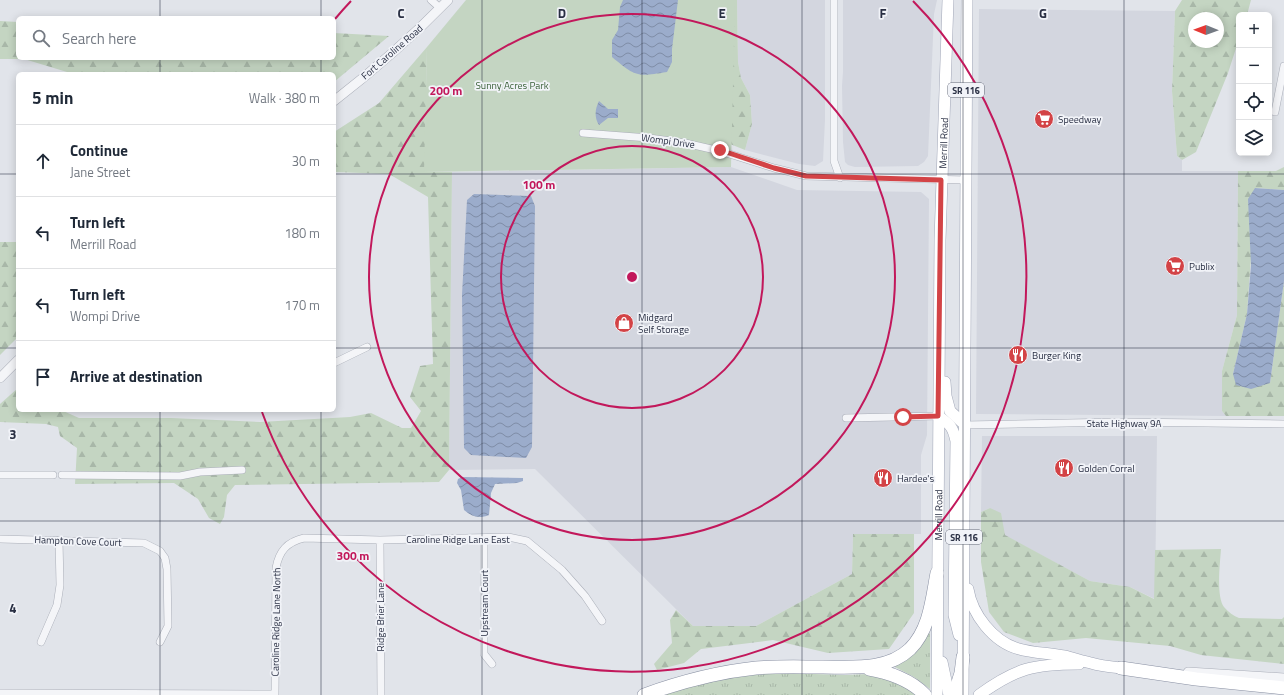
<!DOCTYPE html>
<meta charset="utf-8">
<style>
:root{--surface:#fff;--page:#f6f6f7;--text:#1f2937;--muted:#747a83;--line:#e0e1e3}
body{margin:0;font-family:"Titillium Web",sans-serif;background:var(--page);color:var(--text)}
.controls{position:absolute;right:12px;top:12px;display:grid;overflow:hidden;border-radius:6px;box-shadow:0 2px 10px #0003}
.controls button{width:36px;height:36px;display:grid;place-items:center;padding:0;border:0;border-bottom:1px solid var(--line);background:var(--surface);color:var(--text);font:20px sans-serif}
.compass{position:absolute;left:1188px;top:12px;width:36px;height:36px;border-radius:50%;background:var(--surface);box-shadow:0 2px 10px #0003;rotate:271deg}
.stop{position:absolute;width:12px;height:12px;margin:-9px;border:3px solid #d34346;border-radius:50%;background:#fff}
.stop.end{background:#d34346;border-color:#fff;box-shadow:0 1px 4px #0008}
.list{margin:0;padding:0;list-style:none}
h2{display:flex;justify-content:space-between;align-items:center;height:52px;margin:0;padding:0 16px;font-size:17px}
h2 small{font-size:13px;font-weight:400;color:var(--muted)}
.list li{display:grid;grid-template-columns:26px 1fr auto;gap:12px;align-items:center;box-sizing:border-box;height:72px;padding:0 16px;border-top:1px solid var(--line)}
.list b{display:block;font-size:15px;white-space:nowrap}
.list p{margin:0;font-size:13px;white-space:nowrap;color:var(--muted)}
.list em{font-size:13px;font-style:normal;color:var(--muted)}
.icon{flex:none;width:22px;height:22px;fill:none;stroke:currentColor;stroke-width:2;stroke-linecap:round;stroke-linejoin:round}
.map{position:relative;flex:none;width:1284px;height:695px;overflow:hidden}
.search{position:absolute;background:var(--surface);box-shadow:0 2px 10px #0003;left:16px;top:16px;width:320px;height:44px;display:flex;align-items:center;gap:10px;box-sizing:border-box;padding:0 14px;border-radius:6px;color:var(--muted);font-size:15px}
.panel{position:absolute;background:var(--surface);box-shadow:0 2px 10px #0003;left:16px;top:72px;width:320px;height:340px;border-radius:6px}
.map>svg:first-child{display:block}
.built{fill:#d3d6df}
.grass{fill:url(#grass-tufts)}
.forest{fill:url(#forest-firs);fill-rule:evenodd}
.park{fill:#c4d5c2}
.water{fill:url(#water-waves)}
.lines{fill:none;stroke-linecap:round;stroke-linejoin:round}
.minor-casing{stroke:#aaaeb8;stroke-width:8}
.tertiary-casing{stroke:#aaaeb8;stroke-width:10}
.primary-casing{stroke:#a0a6b7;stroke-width:12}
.motorway-casing{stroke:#888fa2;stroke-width:14}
.minor{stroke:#f4f5f8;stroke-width:7}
.tertiary{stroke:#f4f5f8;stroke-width:9}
.primary{stroke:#fff;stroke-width:11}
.motorway{stroke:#fff;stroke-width:13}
.route{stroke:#d34346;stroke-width:5}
.grid{fill:none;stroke:#292f43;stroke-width:1;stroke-opacity:0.55}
.ring{fill:none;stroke:#c2185b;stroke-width:2}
.labels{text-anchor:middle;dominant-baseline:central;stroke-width:3.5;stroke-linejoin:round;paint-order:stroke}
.shield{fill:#f1f3f8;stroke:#656a79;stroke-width:1}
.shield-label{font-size:9px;font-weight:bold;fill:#292f43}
.street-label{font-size:10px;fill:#292f43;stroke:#f1f3f8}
.park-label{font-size:10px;fill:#385f36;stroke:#f1f3f8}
.poi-label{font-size:10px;fill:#292f43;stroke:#f1f3f8;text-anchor:start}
.grid-label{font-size:13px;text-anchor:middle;font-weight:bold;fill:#292f43;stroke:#f1f3f8;stroke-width:3.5;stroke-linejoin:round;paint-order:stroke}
.centre{fill:#c2185b;stroke:#f1f3f8;stroke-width:2}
.ring-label{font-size:12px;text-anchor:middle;font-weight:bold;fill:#c2185b;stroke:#f1f3f8;stroke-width:3.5;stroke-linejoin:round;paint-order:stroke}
</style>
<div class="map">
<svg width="1284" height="695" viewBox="0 0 1284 695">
<defs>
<pattern id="grass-tufts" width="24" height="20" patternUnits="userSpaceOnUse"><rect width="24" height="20" fill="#c4d5c2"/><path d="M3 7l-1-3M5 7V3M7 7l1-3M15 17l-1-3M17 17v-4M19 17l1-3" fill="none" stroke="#a8b7a8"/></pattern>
<pattern id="forest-firs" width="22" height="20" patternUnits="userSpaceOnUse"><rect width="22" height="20" fill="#c4d5c2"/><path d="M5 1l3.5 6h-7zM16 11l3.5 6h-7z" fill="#a8b7a8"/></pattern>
<pattern id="water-waves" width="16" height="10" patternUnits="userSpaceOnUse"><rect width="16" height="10" fill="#9baccb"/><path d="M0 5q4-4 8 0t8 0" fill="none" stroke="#7e8ca6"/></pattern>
</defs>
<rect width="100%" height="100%" fill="#e1e4ea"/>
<!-- built -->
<path class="built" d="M737 0H825V120L823 161 815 166 799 164 745 150 752 124 750 95 741 78 738 62Z
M843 0H937L934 14 928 156 924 162 918 166 855 167 848 165 845 162 843 142 842 86 843 72Z
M979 9 1175 11 1172 91 1177 156 1182 160V171H1238L1237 315 1222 371V411L1226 416 976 414Z
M731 167 797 190 921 192 929 199 927 435 921 455V534H853L852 574 756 626H693L535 469 449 470 452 172Z
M982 436H1157L1155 599 1130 587 1090 581 1004 535 990 508 981 512Z"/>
<!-- grass -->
<path class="grass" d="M929 633 930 634V689L914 677 895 667 912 655Z
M784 673 845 675 870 674 883 678 904 686 917 695H662C702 682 743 674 784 673Z"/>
<!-- forest -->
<path class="forest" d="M728 0H737L738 62 741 78 750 95 752 124 745 150 715 138Z
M1182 0H1251L1247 15H1239V39L1228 73 1196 152 1182 160 1177 156 1172 91 1175 11ZM1194 18H1218V42H1194Z
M0 21 18 22V58H334V33L389 36 334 82V74H68L67 72 24 59H0Z
M427 47 425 172H452L449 470 439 482 235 485 227 495 224 517 220 524 209 518 198 499 174 483 75 484 77 448 60 436 58 427 46 424 0 422V404L18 388V410H61L79 418H171L260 422 350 417 371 413 402 428H411L421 411 410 397 420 366 433 364 428 197 389 174 334 172V132L379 103Z
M1284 167V190L1256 188 1247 314 1233 374 1270 383 1284 281V416H1226L1222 411V371L1237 315 1238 171H1276Z
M0 242H18V337L0 355Z
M990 508 1001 513 1005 535 1090 581 1130 587 1154 599 1155 550 1221 549C1220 563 1216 597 1224 607 1228 612 1234 616 1239 618L1282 619 1284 617V664L1201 655 1170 646 1086 638 1033 643 1004 632 989 612 981 562V512Z
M853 534H914V613L889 649 828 653 773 640 701 649 684 663 657 670 654 664 672 643 670 620 676 610 693 626H756L852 574Z"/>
<!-- park -->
<path class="park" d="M466 0H735L731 167 424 172 427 47Z"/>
<!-- water -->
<path class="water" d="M623 0H678L672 49V62L667 72C637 77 636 77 612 57V40L618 30 620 7Z
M599 101 608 109H618V118H608L599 125C594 117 595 109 599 101Z
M1255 188 1284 190V281L1270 383 1251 389 1236 385 1233 374 1247 314 1251 265 1248 199Z
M474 194 531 196 535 206 532 447 526 458 471 455 464 448 462 295 467 200Z
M462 477 523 478V481L517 483 495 484 491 493 489 515C479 519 472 517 464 510L461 490 457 483 458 479Z"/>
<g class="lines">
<!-- minor casing -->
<g class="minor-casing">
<path id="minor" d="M431 0 440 8
M834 0V161L840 178
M1275 112 1284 66
M583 133 649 138 685 143 720 151 774 168 806 176 966 180
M334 363 367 347
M846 418 938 416
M965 425 1119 422 1284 424
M0 475H53
M62 475 180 476 200 472 242 470
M0 539 144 543 160 551 165 558 167 569 168 626 160 642
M484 539V654L492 664
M380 540 381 695
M41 642 57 605 60 585 59 540
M0 693 275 694
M275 695 276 568C279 551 287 542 304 538L380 540 508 537 527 541 562 570 585 596 602 621"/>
</g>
<!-- tertiary casing -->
<g class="tertiary-casing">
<path id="tertiary" d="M334 101C374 70 413 36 448 0
M0 378 18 360
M1188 672 1284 678"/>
</g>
<!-- primary casing -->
<g class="primary-casing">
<g id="primary">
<path d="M945 382 946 396 950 411 965 425"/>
<path d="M938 416C950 424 953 427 956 441L954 615 959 635"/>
<path d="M968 589C972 614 993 642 1019 649 1033 653 1049 653 1064 656 1073 658 1082 661 1091 663 1100 666 1111 667 1121 668"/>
<path d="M942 662 949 695"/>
<path id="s1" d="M937 695 940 240 948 0"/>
<path d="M963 695 967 0"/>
<path d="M979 695C1016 668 1034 664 1079 664"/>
</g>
</g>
<!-- motorway casing -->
<g class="motorway-casing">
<path id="motorway" d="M1121 668 1196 679 1284 688
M869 669C888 672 911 680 925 695
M644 695C680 682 718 672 756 668 778 666 801 667 823 667 852 667 887 671 910 649 930 629 932 599 937 573
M954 695 961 673 963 657"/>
</g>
<!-- minor -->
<use href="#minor" class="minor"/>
<!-- tertiary -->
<use href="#tertiary" class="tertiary"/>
<!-- primary -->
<use href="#primary" class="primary"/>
<!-- motorway -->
<use href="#motorway" class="motorway"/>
</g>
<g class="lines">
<!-- route -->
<path class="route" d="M720 150 774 168 806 176 941 180 938 416 903 417"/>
</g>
<!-- grid -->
<path class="grid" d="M160 0V18M321 0V18M482 0V695M642 0V695M802 0V695M963 0V695M1124 0V695M160 58V74M321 58V74M0 174H18M334 174H1284M0 348H18M334 348H1284M160 410V695M321 410V695M0 521H1284"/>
<!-- distance rings -->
<g class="ring">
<circle cx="632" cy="277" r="131"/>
<circle cx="632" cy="277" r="263"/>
<path d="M335 19A394 394 0 0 1 351 1M913 1A394 394 0 1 1 262 412"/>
</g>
<!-- icons -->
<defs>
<g id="supermarket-disc" transform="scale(1)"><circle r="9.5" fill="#d34346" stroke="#f1f3f8"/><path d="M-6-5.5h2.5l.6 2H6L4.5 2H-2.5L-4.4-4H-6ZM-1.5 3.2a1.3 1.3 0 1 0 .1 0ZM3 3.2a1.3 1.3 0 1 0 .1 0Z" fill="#fff"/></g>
<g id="shop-disc" transform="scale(1)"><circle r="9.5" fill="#d34346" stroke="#f1f3f8"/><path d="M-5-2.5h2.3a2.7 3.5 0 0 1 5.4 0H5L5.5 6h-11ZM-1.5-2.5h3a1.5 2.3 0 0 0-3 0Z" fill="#fff"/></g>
<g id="restaurant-disc" transform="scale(1)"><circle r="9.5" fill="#d34346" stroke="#f1f3f8"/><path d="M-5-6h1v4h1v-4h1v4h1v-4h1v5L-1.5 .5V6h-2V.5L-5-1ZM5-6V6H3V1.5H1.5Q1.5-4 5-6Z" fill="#fff"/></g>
</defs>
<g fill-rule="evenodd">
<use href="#supermarket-disc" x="1044" y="119"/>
<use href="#supermarket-disc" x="1175" y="266"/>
<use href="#shop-disc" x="624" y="323"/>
<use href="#restaurant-disc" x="1018" y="355"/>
<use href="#restaurant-disc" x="1064" y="468"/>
<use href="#restaurant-disc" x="883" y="478"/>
</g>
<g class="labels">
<!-- shield labels -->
<g class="shield">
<rect x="948" y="83" width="36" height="14" rx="3"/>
<rect x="946" y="530" width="36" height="14" rx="3"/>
</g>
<g class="shield-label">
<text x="966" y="90">SR 116</text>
<text x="964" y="537">SR 116</text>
</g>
<!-- street labels -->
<g class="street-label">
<text transform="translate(392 52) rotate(-41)">Fort Caroline Road</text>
<text transform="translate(668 141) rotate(8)">Wompi Drive</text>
<text stroke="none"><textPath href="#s1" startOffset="552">Merrill Road</textPath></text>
<text x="1124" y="423">State Highway 9A</text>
<text stroke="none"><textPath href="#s1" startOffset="180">Merrill Road</textPath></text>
<text x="458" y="539">Caroline Ridge Lane East</text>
<text transform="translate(78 541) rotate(2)">Hampton Cove Court</text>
<text transform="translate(484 603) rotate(-90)">Upstream Court</text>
<text transform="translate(380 617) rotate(-90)">Ridge Brier Lane</text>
<text transform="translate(276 622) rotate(-89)">Caroline Ridge Lane North</text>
</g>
<!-- park labels -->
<g class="park-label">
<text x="512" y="85">Sunny Acres Park</text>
</g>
<!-- poi labels -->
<g class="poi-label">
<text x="1058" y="119">Speedway</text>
<text x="1189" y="266">Publix</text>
<text x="638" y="317">Midgard<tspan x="638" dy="12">Self Storage</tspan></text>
<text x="1032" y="355">Burger King</text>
<text x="1078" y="468">Golden Corral</text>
<text x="897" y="478">Hardee's</text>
</g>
</g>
<g class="grid-label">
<text x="401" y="18">C</text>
<text x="562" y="18">D</text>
<text x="722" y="18">E</text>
<text x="883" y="18">F</text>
<text x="1043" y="18">G</text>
<text x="13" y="439">3</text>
<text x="13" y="613">4</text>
</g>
<circle cx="632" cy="277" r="6" class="centre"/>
<g class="ring-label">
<text x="446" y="95">200 m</text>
<text x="539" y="189">100 m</text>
<text x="353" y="560">300 m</text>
</g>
</svg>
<div class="controls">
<button>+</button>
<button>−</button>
<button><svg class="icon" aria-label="locate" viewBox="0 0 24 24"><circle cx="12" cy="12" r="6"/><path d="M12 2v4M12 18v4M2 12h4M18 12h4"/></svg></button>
<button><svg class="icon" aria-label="layers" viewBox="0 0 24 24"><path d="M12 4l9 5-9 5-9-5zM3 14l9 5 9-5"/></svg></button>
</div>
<svg class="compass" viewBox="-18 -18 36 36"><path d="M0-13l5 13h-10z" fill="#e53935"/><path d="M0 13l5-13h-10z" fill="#747a83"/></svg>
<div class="stop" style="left:903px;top:417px"></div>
<div class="stop end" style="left:720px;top:150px"></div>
<div class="search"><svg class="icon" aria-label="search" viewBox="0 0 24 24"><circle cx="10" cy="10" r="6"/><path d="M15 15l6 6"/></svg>Search here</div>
<section class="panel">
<h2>5 min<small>Walk · 380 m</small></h2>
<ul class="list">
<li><svg class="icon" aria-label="ahead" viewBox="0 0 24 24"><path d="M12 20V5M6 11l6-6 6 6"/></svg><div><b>Continue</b><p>Jane Street</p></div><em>30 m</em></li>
<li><svg class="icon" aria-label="left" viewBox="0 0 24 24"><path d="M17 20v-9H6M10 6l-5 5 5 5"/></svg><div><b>Turn left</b><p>Merrill Road</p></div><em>180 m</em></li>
<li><svg class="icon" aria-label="left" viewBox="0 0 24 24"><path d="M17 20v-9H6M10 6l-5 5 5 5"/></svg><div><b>Turn left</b><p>Wompi Drive</p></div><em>170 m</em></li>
<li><svg class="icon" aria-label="arrive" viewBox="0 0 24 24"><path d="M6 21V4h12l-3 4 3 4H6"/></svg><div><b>Arrive at destination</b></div></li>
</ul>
</section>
</div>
